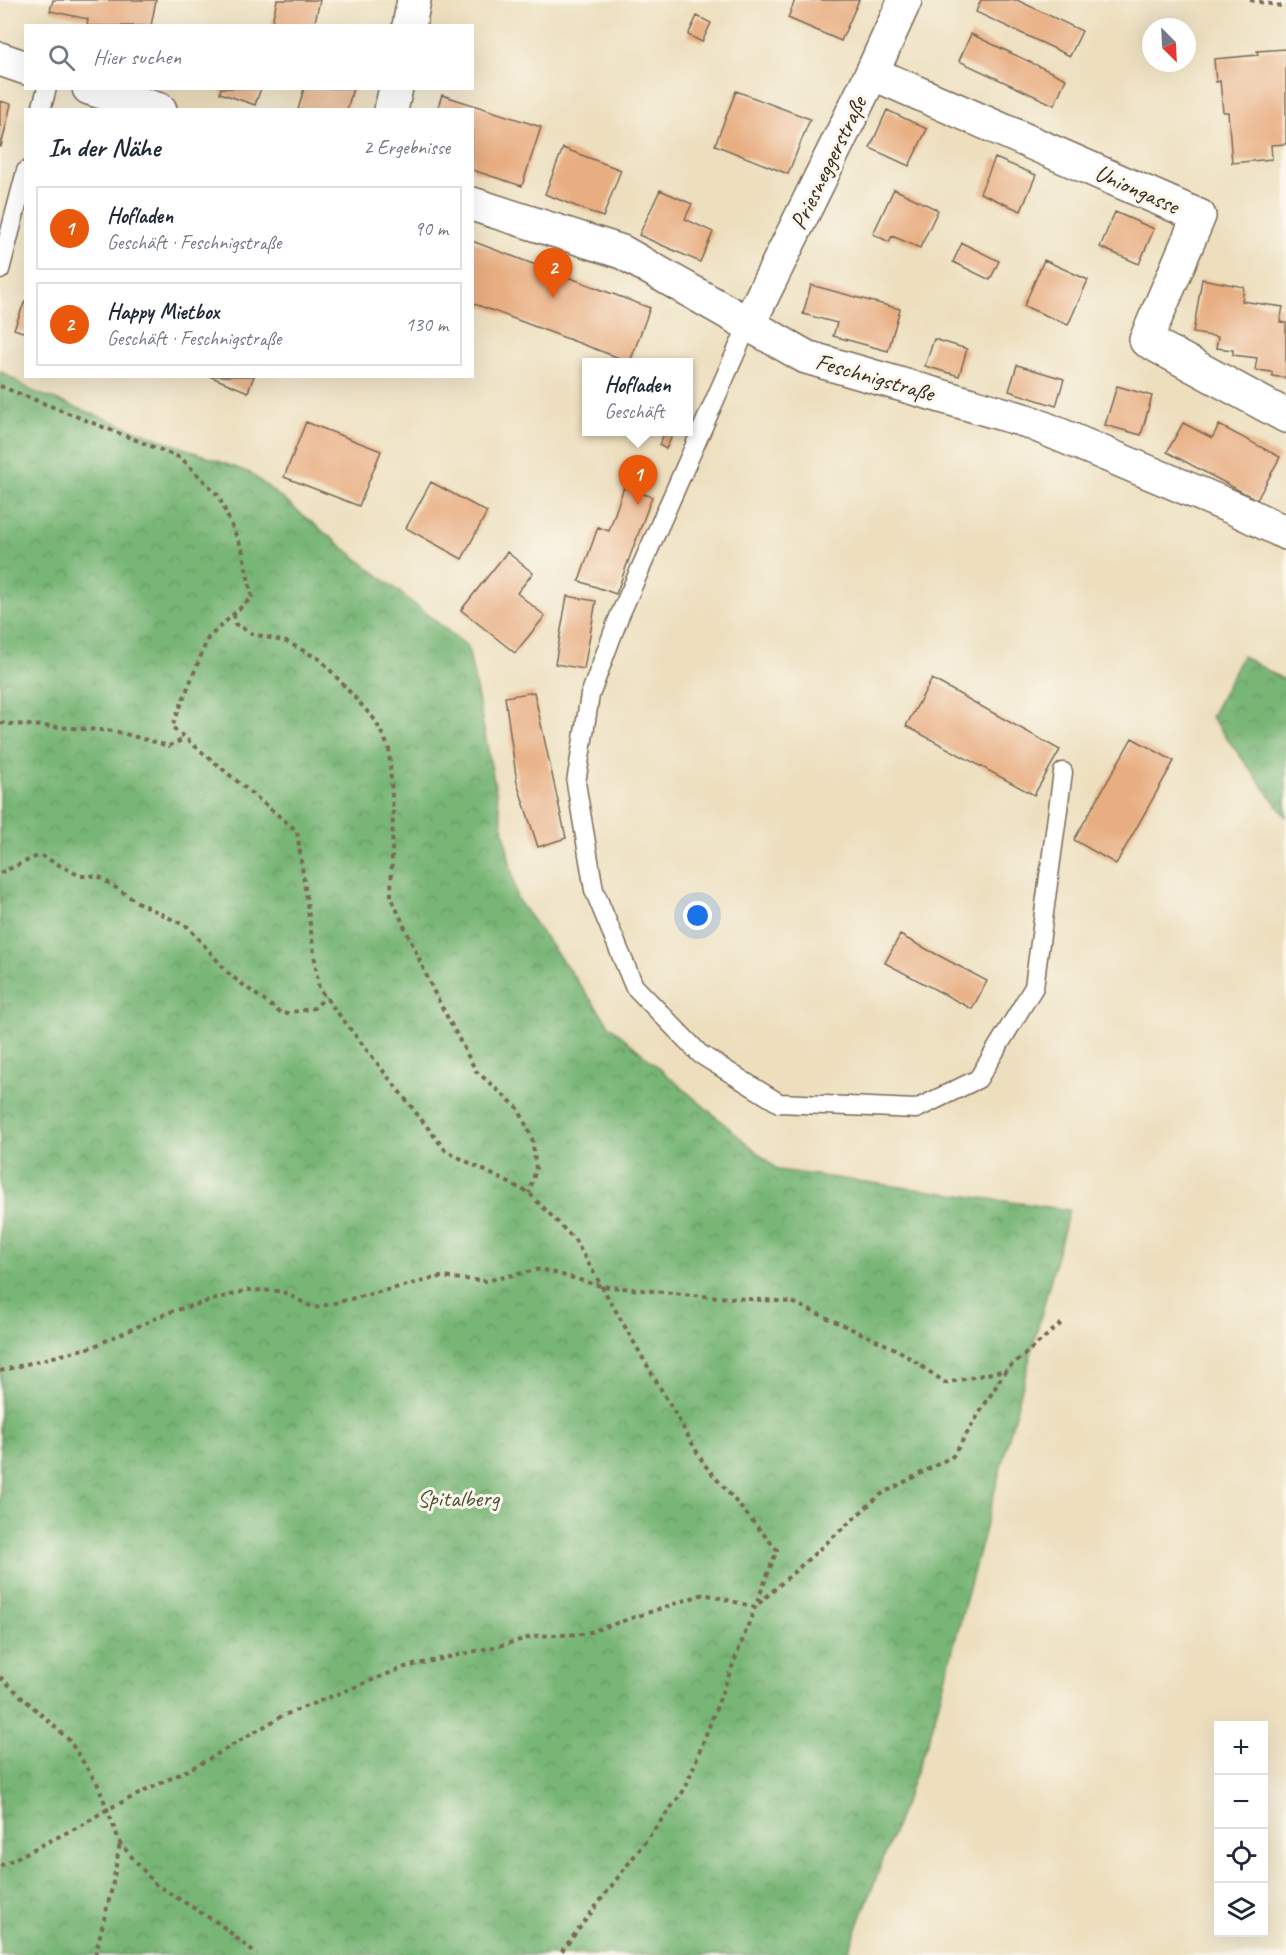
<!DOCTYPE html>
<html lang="de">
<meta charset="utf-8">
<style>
:root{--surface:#fff;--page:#f2f2f3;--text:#1f2937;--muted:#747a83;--line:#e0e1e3;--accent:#ea580c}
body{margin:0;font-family:Caveat,sans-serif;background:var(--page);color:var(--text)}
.controls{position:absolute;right:18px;bottom:18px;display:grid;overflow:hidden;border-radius:0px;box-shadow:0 6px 24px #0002}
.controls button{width:54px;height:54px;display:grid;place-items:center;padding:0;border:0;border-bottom:2px solid var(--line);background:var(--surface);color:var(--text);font:30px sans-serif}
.compass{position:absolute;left:1142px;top:18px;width:54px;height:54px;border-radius:50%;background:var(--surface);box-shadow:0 6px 24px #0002;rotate:156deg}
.you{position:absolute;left:698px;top:916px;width:21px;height:21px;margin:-15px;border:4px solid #fff;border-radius:50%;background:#1a73e8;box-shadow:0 0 0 9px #1a73e833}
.badge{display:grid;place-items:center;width:39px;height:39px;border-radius:50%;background:var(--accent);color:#fff;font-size:20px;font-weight:700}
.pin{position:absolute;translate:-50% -50px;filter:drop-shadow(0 2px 3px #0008)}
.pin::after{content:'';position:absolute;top:32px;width:21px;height:18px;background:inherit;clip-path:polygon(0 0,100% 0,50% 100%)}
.popup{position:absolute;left:582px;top:358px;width:111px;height:78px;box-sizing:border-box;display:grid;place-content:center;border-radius:0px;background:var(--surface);filter:drop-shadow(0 2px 4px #0005);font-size:20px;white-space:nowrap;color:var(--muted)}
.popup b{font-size:22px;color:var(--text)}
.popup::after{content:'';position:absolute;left:50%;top:100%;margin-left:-12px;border:12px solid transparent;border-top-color:var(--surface)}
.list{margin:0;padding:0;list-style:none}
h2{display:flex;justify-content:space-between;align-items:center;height:78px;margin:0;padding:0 24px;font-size:26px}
h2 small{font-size:20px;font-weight:400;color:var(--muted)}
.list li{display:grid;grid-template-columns:39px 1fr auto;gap:18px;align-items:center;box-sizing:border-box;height:84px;margin:0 12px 12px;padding:0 12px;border:2px solid var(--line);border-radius:0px}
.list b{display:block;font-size:22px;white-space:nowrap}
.list p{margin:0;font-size:20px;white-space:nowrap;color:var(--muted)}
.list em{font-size:20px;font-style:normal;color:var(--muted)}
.icon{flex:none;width:33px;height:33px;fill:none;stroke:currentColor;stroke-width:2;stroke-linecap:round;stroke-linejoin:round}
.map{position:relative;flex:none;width:1286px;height:1955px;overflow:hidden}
.search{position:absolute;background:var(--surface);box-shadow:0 6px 24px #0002;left:24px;top:24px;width:450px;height:66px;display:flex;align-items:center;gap:15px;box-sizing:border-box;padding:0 21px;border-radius:0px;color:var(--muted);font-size:22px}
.panel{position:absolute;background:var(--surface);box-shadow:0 6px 24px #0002;left:24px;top:108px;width:450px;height:270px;border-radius:0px}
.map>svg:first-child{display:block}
.forest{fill:url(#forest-crowns);stroke:#5a704a;stroke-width:1.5}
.building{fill:#e8ad81}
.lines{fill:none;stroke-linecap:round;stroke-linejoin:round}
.lane-casing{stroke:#796956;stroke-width:21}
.street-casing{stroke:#796956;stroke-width:36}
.path{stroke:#796956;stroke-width:4;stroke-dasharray:4.5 4.5;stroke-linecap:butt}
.lane{stroke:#fff;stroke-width:18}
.street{stroke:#fff;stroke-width:33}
.labels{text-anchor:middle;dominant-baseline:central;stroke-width:6;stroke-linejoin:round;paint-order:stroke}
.street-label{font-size:24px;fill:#3b2a1e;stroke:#fbf7ec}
.park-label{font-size:24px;fill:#525439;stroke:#fbf7ec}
</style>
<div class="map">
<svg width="1286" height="1955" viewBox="0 0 1286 1955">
<defs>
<pattern id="forest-crowns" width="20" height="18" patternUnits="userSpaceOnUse" patternTransform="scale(1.5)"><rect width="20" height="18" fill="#78b676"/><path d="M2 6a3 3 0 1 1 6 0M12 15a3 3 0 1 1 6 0" fill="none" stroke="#649460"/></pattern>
</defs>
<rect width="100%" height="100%" fill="#fbf7ec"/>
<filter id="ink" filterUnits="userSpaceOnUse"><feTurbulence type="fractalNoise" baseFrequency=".0167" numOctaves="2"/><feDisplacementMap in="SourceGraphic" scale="12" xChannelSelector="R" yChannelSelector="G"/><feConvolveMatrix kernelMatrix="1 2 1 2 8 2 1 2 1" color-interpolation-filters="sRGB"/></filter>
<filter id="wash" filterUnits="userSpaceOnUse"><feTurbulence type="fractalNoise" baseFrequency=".008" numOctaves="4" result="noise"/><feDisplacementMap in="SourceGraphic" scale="24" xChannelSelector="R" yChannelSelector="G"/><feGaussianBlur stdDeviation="1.35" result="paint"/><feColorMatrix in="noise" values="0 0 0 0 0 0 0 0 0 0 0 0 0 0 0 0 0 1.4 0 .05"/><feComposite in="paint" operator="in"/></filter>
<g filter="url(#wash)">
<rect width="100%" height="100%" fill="#eddfbe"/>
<!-- forest -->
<path class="forest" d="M0 371 32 391 250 473 468 647 517 899 610 1026 778 1170 1069 1210 931 1732 847 1955H0Z
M1242 656 1286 681V817L1211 717Z"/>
<g id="blocks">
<!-- building -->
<path class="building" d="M53 0H156L151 26H87L88 19 50 11Z
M277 0H320L314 26H271Z
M795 0H859L841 41 788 18Z
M981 0H1017L1082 31 1070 56 976 12Z
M697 16 711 23 702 42 688 35Z
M971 34 1066 79 1054 105 959 61Z
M1286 49V144L1271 145 1272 159 1232 163 1228 112H1223L1220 81 1216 82 1214 59 1258 55 1257 51Z
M221 88H261L255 105 220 93Z
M304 88H353L347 110H298Z
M736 91 810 119 788 174 715 145Z
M442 95 541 127 522 186 472 170V110H437Z
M0 101 11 104 1 147H0Z
M887 110 927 129 909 166 870 148Z
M563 148 621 170 603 217 545 194Z
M995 158 1036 175 1021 211 980 193Z
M894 189 938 210 920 248 892 236 889 242 873 234Z
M660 190 692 204 685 219 713 232 700 262 639 235Z
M1115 212 1154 229 1139 264 1100 247Z
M472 241 650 308 630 362 472 303Z
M962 243 999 261 990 280 953 262Z
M1044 260 1088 280 1068 325 1024 306Z
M1202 279 1244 287 1242 301 1283 307 1280 322 1286 323V378L1272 376V372L1255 370 1257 358 1233 355V350L1216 348 1218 337 1193 333Z
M811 285 900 309 888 351 833 336 837 323 803 314Z
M25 301H26V333L14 329Z
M934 339 967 349 959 376 925 366Z
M1017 365 1064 379 1056 406 1009 391Z
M209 376H254L248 392Z
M1117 386 1152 396 1141 435 1105 425Z
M306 422 381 451 359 506 284 477Z
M1183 423 1212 438 1219 425 1280 457 1257 500 1167 452Z
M665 432 673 434 666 449 659 445Z
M431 482 487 512 462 559 406 528Z
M624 487 652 497 616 594 579 581 598 527 609 531Z
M507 552 533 573 517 593 545 616 515 653 461 610Z
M567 596 596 601 584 669 555 664Z
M932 679 1060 750 1034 795 906 726Z
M534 692 566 838 538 847 517 783 505 697Z
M1132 738 1174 761 1116 864 1074 840Z
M900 935 987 981 972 1009 885 963Z"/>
</g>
</g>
<g filter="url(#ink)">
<use href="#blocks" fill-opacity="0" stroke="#796956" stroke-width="1.5"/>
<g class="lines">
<!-- lane casing -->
<g class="lane-casing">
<path id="lane" d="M41 110 47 88
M0 270 26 171
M748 325 619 617 590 695 576 783 594 890 634 986 700 1054 779 1103 916 1109 978 1079 1034 987 1063 772"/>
</g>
<!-- street casing -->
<g class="street-casing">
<path id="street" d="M409 26 414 0
M0 59 26 68
M872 73 1199 216 1146 340 1286 416
M89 88 160 110
M391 110 396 88
M472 204 622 252 806 357 1027 421 1236 509 1286 533
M748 325 872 73 905 0"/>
</g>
<!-- path -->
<path class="path" d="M1250 0 1286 7
M0 386 181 458 218 495 242 549 252 597 208 638 172 727 297 831 319 989 446 1151 529 1193 575 1240 704 1464 777 1550 685 1789 559 1955
M234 614 235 624 253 634 287 642 321 660 375 720 389 748 393 812 391 897 434 992 476 1071 518 1108 532 1138 536 1169 529 1193
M0 723 114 731 169 746 184 739
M0 873 40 855 80 876H98L139 903 188 927 230 975 282 1014 314 1008 326 997
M0 1371 92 1347 170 1312 248 1290 281 1291 314 1308 440 1277 486 1281 541 1269 601 1286 704 1296 792 1302 898 1350 946 1383 1006 1370
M0 1677 69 1740 98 1785 120 1843 155 1884 221 1925 257 1955
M0 1866 84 1824 106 1810 200 1764 282 1716 405 1667 498 1646 535 1636 584 1634 704 1594 755 1607 880 1495 953 1456 1006 1370 1064 1321
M95 1955 112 1888 120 1843"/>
<!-- lane -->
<use href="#lane" class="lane"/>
<!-- street -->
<use href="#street" class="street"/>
</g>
</g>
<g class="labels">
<!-- street labels -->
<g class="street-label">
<text transform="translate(828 163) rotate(-64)">Priesneggerstraße</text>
<text transform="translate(1137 189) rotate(24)">Uniongasse</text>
<text transform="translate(875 377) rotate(16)">Feschnigstraße</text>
</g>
<!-- park labels -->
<g class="park-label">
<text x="458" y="1498">Spitalberg</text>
</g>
</g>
</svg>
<div class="controls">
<button>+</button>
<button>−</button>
<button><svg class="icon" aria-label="locate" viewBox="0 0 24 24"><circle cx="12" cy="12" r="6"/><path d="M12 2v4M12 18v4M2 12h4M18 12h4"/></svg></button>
<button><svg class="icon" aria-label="layers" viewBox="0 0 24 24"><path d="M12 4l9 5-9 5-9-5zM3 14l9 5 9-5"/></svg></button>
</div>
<svg class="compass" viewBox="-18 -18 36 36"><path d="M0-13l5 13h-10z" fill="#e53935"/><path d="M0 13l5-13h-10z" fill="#747a83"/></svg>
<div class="you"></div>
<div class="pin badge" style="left:638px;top:505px">1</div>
<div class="popup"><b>Hofladen</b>Geschäft</div>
<div class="pin badge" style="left:553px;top:298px">2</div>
<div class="search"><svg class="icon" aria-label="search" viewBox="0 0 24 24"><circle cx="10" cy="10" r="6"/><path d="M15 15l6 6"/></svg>Hier suchen</div>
<section class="panel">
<h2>In der Nähe<small>2 Ergebnisse</small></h2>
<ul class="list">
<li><span class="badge">1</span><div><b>Hofladen</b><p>Geschäft · Feschnigstraße</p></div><em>90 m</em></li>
<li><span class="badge">2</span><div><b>Happy Mietbox</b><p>Geschäft · Feschnigstraße</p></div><em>130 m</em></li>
</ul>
</section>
</div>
